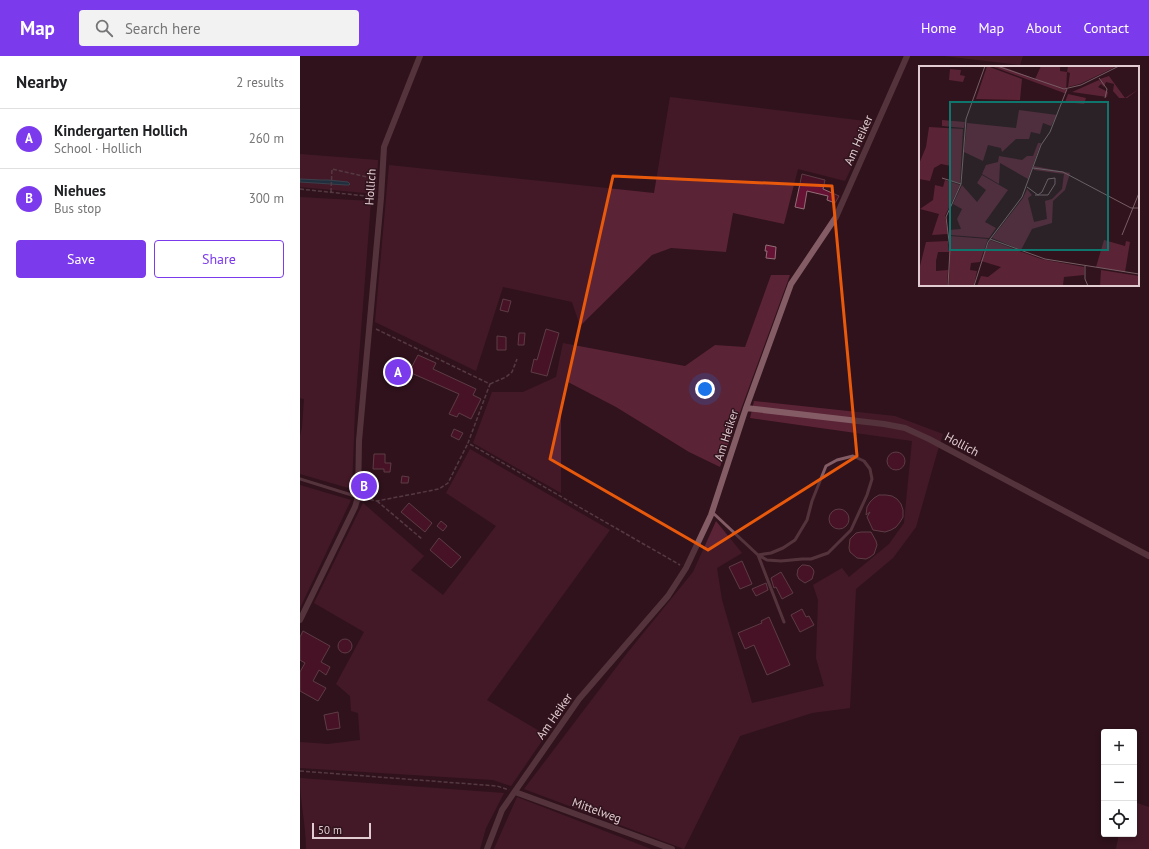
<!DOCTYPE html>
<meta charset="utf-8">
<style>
:root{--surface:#fff;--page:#f2f2f2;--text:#202124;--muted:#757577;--line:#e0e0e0;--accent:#7c3aed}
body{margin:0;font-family:"PT Sans",sans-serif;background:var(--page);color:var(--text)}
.controls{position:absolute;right:12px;bottom:12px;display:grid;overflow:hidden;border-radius:4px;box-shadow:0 2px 6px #0003}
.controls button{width:36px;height:36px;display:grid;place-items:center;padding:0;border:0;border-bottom:1px solid var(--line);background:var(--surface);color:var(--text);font:20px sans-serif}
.scale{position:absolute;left:12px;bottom:10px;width:59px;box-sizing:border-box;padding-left:4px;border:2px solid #e1ccd1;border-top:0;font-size:11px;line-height:14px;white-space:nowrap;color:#e1ccd1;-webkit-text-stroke:3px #30131c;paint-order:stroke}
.you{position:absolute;left:405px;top:333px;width:14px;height:14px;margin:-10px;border:3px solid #fff;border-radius:50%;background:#1a73e8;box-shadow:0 0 0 6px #1a73e833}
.badge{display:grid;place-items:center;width:26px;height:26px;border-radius:50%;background:var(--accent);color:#fff;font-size:13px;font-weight:700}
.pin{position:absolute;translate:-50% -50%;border:2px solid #fff;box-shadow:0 1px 4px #0006}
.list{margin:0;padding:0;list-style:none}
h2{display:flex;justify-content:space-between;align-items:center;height:52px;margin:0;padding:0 16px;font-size:17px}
h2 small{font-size:13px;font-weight:400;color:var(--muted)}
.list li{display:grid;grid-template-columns:26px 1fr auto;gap:12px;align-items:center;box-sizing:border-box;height:60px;padding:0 16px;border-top:1px solid var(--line)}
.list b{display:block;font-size:15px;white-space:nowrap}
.list p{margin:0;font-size:13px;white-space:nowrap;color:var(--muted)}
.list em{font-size:13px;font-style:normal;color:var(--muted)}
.actions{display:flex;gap:8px;padding:12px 16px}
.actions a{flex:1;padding:9px 0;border:1px solid var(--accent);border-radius:4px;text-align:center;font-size:14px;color:var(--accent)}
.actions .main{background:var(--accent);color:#fff}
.icon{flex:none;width:22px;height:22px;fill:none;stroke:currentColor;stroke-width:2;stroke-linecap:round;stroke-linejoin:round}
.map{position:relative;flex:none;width:849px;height:793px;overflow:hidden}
header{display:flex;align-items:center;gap:24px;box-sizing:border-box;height:56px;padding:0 20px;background:var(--accent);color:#fff}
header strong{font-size:19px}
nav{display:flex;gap:22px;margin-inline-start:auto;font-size:14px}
.search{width:280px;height:36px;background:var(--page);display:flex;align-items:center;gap:10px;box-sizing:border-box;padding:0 14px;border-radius:4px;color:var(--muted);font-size:15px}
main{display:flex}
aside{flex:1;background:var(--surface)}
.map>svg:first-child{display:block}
.green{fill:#5b2336}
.water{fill:#0c5366;stroke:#4c7786}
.building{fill:#661234;stroke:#936e77}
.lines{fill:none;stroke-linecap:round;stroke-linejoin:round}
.path{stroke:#826970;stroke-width:1.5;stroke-dasharray:4 2;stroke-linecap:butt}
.lane{stroke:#835c66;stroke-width:3}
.street{stroke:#835c66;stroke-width:6}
.marked{fill:none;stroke:#e8590c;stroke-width:3;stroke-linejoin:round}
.labels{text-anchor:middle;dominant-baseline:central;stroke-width:3;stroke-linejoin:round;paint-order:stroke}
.street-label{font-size:12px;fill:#e1ccd1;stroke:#30131c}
.inset-road{fill:none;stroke:#775d64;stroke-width:1}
.view{fill:#0f766e;fill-opacity:0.15;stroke:#0f766e;stroke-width:2}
.inset-edge{fill:none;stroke:#e1ccd1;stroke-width:2}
</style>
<header>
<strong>Map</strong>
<div class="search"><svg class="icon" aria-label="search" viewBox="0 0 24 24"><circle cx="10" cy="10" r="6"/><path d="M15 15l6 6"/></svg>Search here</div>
<nav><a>Home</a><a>Map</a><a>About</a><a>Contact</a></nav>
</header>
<main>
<aside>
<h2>Nearby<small>2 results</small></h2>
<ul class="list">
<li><span class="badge">A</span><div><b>Kindergarten Hollich</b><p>School · Hollich</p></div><em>260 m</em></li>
<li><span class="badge">B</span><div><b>Niehues</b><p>Bus stop</p></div><em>300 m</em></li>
</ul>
<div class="actions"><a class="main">Save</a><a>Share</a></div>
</aside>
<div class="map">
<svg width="849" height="793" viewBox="0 0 849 793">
<rect width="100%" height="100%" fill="#30131c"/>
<!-- green -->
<path class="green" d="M644 0H723L720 9Z
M370 41 573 66 545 125 498 113 484 168 433 157 426 196 371 192 352 199 280 270 272 246 203 231 176 315 75 266 89 109 354 137Z
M0 98 78 104 76 138 0 131Z
M0 141 71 145 55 353 52 433 0 418V380L2 372 4 343 0 342Z
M471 219H490L420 411 389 396 316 351 266 325 261 356V437L173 387 192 336H223L256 321 263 287 385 310 415 289 445 291Z
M454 345 595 360 643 378 637 397 616 471 593 502 556 533 550 652 512 657 440 680 384 793 224 733 328 596 393 516 416 465 442 497 417 512 422 544 452 647 524 630 516 602 518 544 513 529 542 512 549 521 589 488 604 467 612 385 450 362Z
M170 393 310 474 187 644 246 679 211 730 193 724 0 712V686L28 688 60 684 58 657 51 655 50 640 36 628 64 576 14 547 63 447 124 500 111 514 143 539 196 470 146 437Z
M0 429 51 444 0 552Z
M0 722 204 737 186 772 180 793H6C6 769 0 745 0 722Z
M217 741 351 793H353H194Z
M834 746 849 751V793H816L819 778H834Z"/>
<!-- water -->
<path class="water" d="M0 123 21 124H28L48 126 50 128 49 129H46L0 126Z"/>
<!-- building -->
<path class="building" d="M502 118 525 124 523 133 539 140 535 147 527 144 528 140 507 135 504 153 495 151Z
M466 189 476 191 475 203 466 202 467 195H465Z
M203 243 211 245 208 256 200 254Z
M246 273 259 277 247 320 231 316 234 303 237 304Z
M219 277H225L224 289H218Z
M197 280 206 281V294H197Z
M118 299 136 307 133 313 176 333 173 339 181 343 171 363 159 357 157 361 149 358 159 338 109 316Z
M154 373 163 377 159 384 151 380Z
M587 405a9 9 0 1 1 18 0a9 9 0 1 1-18 0Z
M74 398H85V407H91L90 416H84V413H73Z
M102 420 109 421 108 427H101Z
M579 439H586L592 440 597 443 601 448 603 454V461L600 466 596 471 591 474 585 476 573 474 567 461 570 456 566 459 567 451 570 446 574 442Z
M109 447 132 467 125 476 101 456Z
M529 463a10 10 0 1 1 20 0a10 10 0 1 1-20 0Z
M141 465 147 470 143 475 137 470Z
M561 476H571L576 485 577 489 574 498 570 501 566 503 557 502 550 496 549 492 550 483 556 477Z
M139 482 161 501 151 512 130 494Z
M442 505 452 528 440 533 429 511Z
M502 509H505L510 510 513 513 514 516 512 523 505 527 499 523 497 519 498 513Z
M481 516 493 537 482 543 476 531 474 532 471 522Z
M466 527 468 534 456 540 452 533Z
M502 553 506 561 509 560 514 569 500 576 491 559Z
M469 561 490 609 467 619 454 589 445 593 438 577 462 567 461 565Z
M3 575 30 590 21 606 30 611 26 619 19 614 13 625 26 632 18 645 0 635V616L5 607 0 604V581Z
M38 590a7 7 0 1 1 14 0a7 7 0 1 1-14 0Z
M38 656 40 672 27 674 24 659Z"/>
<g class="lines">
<!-- path -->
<path class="path" d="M0 133 75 141
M31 136 32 113 76 123
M76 273 190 328 168 387 380 509
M190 328 206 321 212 316 217 303
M64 442 77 445 139 433 148 427 168 387
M77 445 122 483
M0 715 197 730 209 734"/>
<!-- lane -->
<path class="lane" d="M0 423 58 441
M412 456 458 499 471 497 483 492 495 484 507 464 512 445 526 410 537 404 553 400 564 405 570 413 572 423 567 439 551 474 528 497 511 503H502L481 505 467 504 458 499
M458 499 484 566"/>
<!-- street -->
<path class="street" d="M446 352 584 368 605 372 629 383 849 500
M0 564 55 451 58 441 59 385 81 142 84 91 120 0
M215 736 372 793
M187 793 202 754 279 643 368 540 386 512 411 459 446 352 491 228 536 161 607 0"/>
</g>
<!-- marked area -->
<path d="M0 0H849V793H0ZM313 120 532 130 557 400 408 494 250 403Z" fill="#30131c" fill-opacity=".55" fill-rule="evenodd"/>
<path class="marked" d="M313 120 532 130 557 400 408 494 250 403Z"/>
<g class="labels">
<!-- street labels -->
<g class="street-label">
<text transform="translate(558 84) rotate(-66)">Am Heiker</text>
<text transform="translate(70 131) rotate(-86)">Hollich</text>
<text transform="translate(426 379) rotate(-72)">Am Heiker</text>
<text transform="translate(662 388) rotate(28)">Hollich</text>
<text transform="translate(254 660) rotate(-55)">Am Heiker</text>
<text transform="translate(297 754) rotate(20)">Mittelweg</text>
</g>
</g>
<!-- overview -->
<g transform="translate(619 10)">
<rect width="220" height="220" fill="#30131c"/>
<path d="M68 0 103 13 101 34 57 33ZM72 0H82L116 13 122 0H141V5L148 6 149 0H198L161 18 149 21 151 7 148 6 147 27H145ZM31 3 42 4 41 9 46 10 44 16 30 14ZM190 10 206 32 220 23 208 32H200L194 25 195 18 187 16 185 21 182 18 179 21 189 26 188 31 153 26 180 14 182 16 181 13ZM149 28 167 32 165 38 146 36ZM100 44 138 49 132 60 124 57 121 68 112 66 110 73H97L83 86 82 82 69 79 64 95 45 86 48 57 97 62ZM23 54 46 56 45 62 23 60ZM10 61 44 63 41 117 30 114 32 100 22 98 15 102 11 115 0 113V98L7 81ZM119 77H122L109 113 81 97 80 118 63 108 67 99 79 96 80 90 103 94 108 90H114ZM115 100 151 107 146 124 134 135 133 157 113 163 102 184 73 172 104 132 108 123 113 129 109 132 115 156 128 153 126 135 133 133 143 123 145 108 115 104ZM63 109 89 124 66 156 77 162 70 172 31 169 30 164 42 163 38 153 43 143 34 138 43 119 58 136 67 124 58 117ZM26 114 41 119 26 150 29 168 13 169 20 148 1 143 14 134 16 119 24 121ZM31 170 69 173 61 196 52 197 51 204 58 205 55 219H30ZM71 174 122 193 165 201V209L145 211 144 219 155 220H58L62 210 69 211 82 201 62 195ZM185 174 206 180 207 175 211 176 206 206 177 201ZM29 175 30 186H19L17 195V205L29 204 28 220H0V204L7 176ZM182 204 220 210V220H181Z" fill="#5b2336"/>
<path class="inset-road" d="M78 0 145 23 162 19 200 0M180 12 188 23 186 32M114 102 144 106 212 142H220M23 112 42 118M108 121 119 129 123 126 129 113 136 112V118L129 129H116M203 169 220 127M71 173 126 193 220 208M166 200V213L169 220M29 220 31 183 27 151 42 118 47 53 66 0M55 220 69 176 103 131 122 79 131 66 148 23"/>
<path class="view" d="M31 36H189V184H31Z"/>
<rect width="220" height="220" class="inset-edge"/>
</g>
</svg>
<div class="controls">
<button>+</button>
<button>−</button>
<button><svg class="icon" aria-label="locate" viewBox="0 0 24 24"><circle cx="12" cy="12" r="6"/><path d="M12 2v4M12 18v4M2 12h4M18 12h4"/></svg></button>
</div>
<div class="scale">50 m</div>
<div class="you"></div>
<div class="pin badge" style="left:98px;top:316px">A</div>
<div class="pin badge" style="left:64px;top:430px">B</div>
</div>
</main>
